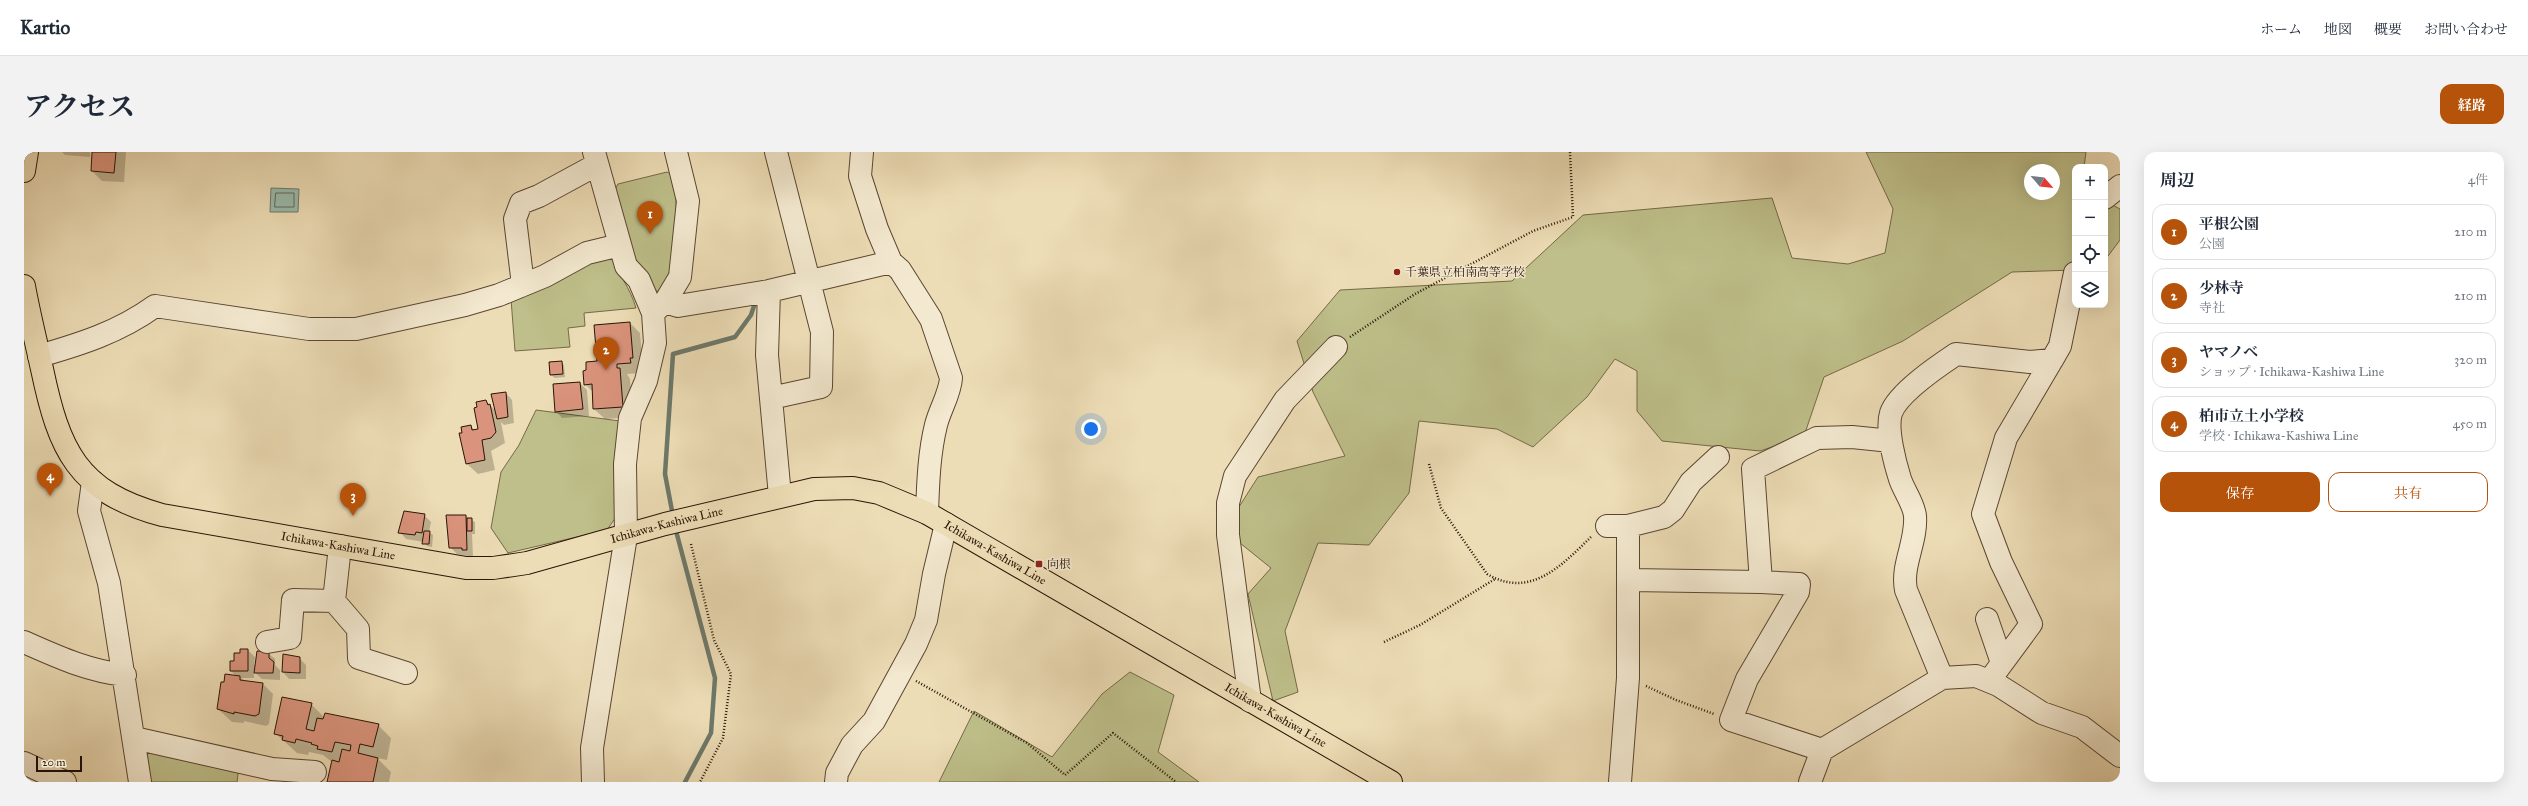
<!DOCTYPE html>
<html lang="ja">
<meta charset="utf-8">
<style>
:root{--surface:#fff;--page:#f2f2f3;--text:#1f2937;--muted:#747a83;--line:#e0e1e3;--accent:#b45309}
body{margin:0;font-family:"IM FELL Great Primer","Noto Serif JP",serif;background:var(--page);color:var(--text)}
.controls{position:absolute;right:12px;top:12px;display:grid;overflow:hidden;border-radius:8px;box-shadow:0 4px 16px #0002}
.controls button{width:36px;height:36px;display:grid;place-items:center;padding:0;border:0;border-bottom:1px solid var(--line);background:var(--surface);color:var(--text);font:20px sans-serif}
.compass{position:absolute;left:2000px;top:12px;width:36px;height:36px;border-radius:50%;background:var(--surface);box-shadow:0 4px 16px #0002;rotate:118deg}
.scale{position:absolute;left:12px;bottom:10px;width:46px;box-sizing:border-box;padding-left:4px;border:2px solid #2a1405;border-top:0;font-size:11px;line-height:14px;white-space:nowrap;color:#2a1405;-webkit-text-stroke:3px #f3e9d0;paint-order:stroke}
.you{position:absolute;left:1067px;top:277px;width:14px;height:14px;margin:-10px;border:3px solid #fff;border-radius:50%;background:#1a73e8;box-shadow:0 0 0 6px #1a73e833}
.badge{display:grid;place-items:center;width:26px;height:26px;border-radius:50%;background:var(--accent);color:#fff;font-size:13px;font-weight:700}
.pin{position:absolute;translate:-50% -33px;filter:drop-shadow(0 1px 2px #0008)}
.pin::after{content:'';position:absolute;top:21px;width:14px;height:12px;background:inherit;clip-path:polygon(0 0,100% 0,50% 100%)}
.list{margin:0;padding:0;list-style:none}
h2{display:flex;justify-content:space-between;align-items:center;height:52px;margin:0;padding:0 16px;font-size:17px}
h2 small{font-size:13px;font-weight:400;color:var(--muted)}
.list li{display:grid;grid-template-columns:26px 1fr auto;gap:12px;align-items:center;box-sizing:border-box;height:56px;margin:0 8px 8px;padding:0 8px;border:1px solid var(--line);border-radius:12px}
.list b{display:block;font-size:15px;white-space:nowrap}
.list p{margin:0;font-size:13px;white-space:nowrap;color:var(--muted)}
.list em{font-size:13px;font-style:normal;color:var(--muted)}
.actions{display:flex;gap:8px;padding:12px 16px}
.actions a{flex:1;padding:9px 0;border:1px solid var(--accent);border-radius:12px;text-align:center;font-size:14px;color:var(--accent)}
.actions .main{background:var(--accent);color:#fff}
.icon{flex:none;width:22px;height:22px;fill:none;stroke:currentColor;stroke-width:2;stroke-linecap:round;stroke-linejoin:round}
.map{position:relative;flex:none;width:2096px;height:630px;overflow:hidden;border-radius:12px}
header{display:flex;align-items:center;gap:24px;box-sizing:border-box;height:56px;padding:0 20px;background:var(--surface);border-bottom:1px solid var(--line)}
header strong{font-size:19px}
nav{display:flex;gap:22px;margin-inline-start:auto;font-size:14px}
.intro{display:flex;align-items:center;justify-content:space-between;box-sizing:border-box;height:96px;padding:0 24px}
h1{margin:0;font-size:28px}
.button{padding:10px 18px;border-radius:12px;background:var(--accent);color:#fff;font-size:14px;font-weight:700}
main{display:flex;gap:24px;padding:0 24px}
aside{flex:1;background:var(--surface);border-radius:12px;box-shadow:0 4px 16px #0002}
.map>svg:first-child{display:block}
.green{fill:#bebf8a;stroke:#746a48;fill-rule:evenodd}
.water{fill:#99bcae;stroke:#6d796a}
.shadow{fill:#0003}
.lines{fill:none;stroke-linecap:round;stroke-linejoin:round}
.shore{stroke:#62685a;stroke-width:1}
.stream{stroke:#6d796a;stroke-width:4.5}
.building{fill:#da937c;stroke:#2a1405}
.minor-casing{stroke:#5b4631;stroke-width:24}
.major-casing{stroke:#2a1405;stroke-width:24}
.path{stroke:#2a1405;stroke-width:2.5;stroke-dasharray:1 2;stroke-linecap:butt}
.minor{stroke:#f3e9d0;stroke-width:22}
.major{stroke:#edddb6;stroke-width:22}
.poi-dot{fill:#8f2418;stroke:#f3e9d0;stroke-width:1.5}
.labels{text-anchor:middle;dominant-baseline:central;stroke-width:3;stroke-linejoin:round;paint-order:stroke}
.poi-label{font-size:12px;fill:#2a1405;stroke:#f3e9d0;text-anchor:start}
.street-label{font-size:12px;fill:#2a1405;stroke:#f3e9d0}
</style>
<header>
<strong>Kartio</strong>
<nav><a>ホーム</a><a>地図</a><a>概要</a><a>お問い合わせ</a></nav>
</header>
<div class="intro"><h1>アクセス</h1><a class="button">経路</a></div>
<main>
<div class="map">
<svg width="2096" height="630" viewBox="0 0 2096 630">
<rect width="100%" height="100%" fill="#edddb6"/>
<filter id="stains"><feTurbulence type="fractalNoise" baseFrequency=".005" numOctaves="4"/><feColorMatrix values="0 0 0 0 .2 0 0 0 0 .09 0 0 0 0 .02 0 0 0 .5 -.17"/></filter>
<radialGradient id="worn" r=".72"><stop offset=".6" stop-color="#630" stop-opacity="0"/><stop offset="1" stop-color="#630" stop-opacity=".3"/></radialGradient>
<!-- green -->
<path class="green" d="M1842 0H2062L2060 15H2051V118L1988 120 1879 189 1800 225 1780 284 1736 299 1638 289 1613 259V219L1591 207 1563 245 1509 295 1473 277 1395 269 1385 341 1345 393 1294 391 1261 479 1274 540 1249 549 1224 442 1247 416 1216 391 1213 358 1234 325 1321 304 1289 240 1273 189 1316 138 1488 129 1559 63 1748 46 1768 106 1824 112 1861 101 1869 57ZM2006 18H2030V42H2006Z
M643 20 650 24C654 62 655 106 637 141 603 128 598 71 590 39L594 32Z
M2081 49 2096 57V88L2081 108Z
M587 102C594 123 606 135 612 156L560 161 561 174 544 176 546 195 491 199 487 147Z
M512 258 596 269 594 362 583 378 484 401 467 376 477 320 495 293Z
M1106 520 1150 543 1134 600 1175 630H915L950 559 1028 605 1078 542Z
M119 591 215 614 213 630H124Z"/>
<!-- water -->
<path class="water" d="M247 36 275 37 274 60H246Z"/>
<!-- shadow -->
<path class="shadow" d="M38 0H66V5L41 3Z
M69 0H102L100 30 78 29 68 19Z
M606 171 616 181 619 216 616 221 603 222 606 227 609 265 581 267 570 257 569 240 561 232 574 210Z
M537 210 540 213 541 225 531 226 527 223Z
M556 231 563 238 565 264 538 266 532 259 530 233Z
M482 241 488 248 490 271 480 273 477 270 481 291 467 299 471 318 454 322 443 312 439 281 447 274 451 279 455 278 462 249 472 259Z
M400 363 407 370 405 380 409 383 408 395 403 394 400 390 382 387 376 380Z
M423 364H441L451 370V382H448L449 405 433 402 426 395Z
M224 498 231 505 230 513 244 501 251 507V513L256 518V528L238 527 230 520V526H217L221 529 239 532 249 542 245 572 242 574 220 569V571L208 570 194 557 201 531 212 524 207 519 217 502Z
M260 503 275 506 282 513V527H265L259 520Z
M287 552 301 566 354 573 367 586 363 608 353 606 367 620 365 630H304L308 610 299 603 285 600 284 603 273 601 251 581Z"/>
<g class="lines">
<!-- shore -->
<path class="shore" d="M252 41H270V55H251Z"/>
<!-- stream -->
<path class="stream" d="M649 364 641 322 649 202 711 185 727 163 731 151
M651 375 691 526 687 581 661 630"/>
</g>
<!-- building -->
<path class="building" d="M68 0H92L90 21 67 19Z
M606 170 609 206H606L607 211 593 212V216H596L599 255 569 257 568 232 560 233 559 219 562 218V210L573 209 570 173Z
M538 209 539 222 526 223 525 210Z
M556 230 559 257 531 260 529 232Z
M482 240 484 265 473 267 467 242Z
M462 248 464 253 466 252 472 280 467 286 458 288 461 308 442 312 435 281H438L437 275 447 273 448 278 454 277 450 256 453 255 452 250Z
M380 359 401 362 398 381 392 380 391 383 374 381Z
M422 363H442L443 398H438V396H425Z
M443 366H448V379H443Z
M400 379H406L405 392H398Z
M216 497H224V519H206V509H210V501H216Z
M233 499 245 500V506L250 510 249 521H230Z
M259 502 276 505V521L258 520Z
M201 522 216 524V528L239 531 235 562 231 564 210 560V562L193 557 197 530H200Z
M258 545 288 551 282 577 290 579 293 566 299 567 301 561 355 572 349 595 336 592 334 601 354 606 349 630H303L308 608 315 610 318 597 326 599 327 593 311 590 308 600 293 597 294 594 287 592 288 591 272 587 271 591 258 588 259 584 250 582Z"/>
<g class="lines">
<!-- minor casing -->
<g class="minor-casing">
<path id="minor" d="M570 0 602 114 615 128 629 161
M838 0 836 24 853 77 867 110 876 118 907 167 927 226C926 242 916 257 912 273 905 301 904 332 903 361
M2081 46 2096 34
M499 133 491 67 497 51 515 44 572 13
M745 139 743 203 756 344
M641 150 654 154 745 139 867 110
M15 204C57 192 95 180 131 154L285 177H332L441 153 475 143 521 124 563 101 596 93
M747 246 797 235 798 180 752 0
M69 330 65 359 85 431 116 630
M1583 374H1604L1640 365 1649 358 1667 330 1694 305
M316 394 310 449 334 477 335 506 382 521
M1606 428 1737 430 1729 317 1793 286 1828 285 1867 289
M1737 430 1775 432 1774 440 1723 527 1707 568 1798 598
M1963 467 1978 511
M0 490C34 505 64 519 101 523
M243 490 266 486 269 448 310 449
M1918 526 1882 438C1877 413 1893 390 1891 364 1890 352 1880 339 1876 327 1871 311 1862 277 1867 261 1874 241 1914 214 1932 202L2006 210 2028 208 2036 194 2051 121
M1965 529 2007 472 1977 410 1959 362 1982 286 2028 208
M1226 549 1204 383V351L1211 324 1261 248 1312 195
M110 586 248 617 291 620
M0 611 41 630
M569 630 568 596 602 384 601 312 606 266 622 229 631 191 629 161 641 150 656 125 664 49 652 0
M812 630 813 621 828 593 850 569 892 492 902 468 910 422 922 372
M1596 630 1604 526V374
M1786 630 1798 598 1918 526 1952 524 1974 533 2018 561 2058 575 2096 604"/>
</g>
<!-- major casing -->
<g class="major-casing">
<g id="major">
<path d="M0 19 3 0"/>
<path id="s1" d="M0 134C5 162 12 189 18 217 35 298 53 340 138 363L442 416H469L503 411 641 372 790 337 829 336 855 341 903 361 1367 630"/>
</g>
</g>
<!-- path -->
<path class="path" d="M1326 185 1391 142 1509 79 1549 65 1546 0
M1405 312 1417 356 1463 422C1507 448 1539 412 1568 384
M667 392 690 488 707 522 699 586 676 630
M1360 490 1396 473 1471 427
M892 529 1003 591 1041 623 1089 581 1152 630
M1622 534 1652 548 1690 562"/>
<!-- minor -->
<use href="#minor" class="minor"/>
<!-- major -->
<use href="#major" class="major"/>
</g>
<!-- markers -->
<g class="poi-dot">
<circle cx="1373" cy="120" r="4"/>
<rect x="1011" y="408" width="8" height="8" rx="2"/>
</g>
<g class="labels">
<!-- poi labels -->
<g class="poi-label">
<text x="1381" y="120">千葉県立柏南高等学校</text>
<text x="1023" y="412">向根</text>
</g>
<!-- street labels -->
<g class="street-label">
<text stroke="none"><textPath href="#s1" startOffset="803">Ichikawa-Kashiwa Line</textPath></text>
<text stroke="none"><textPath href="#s1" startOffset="467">Ichikawa-Kashiwa Line</textPath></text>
<text stroke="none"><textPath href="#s1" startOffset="1151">Ichikawa-Kashiwa Line</textPath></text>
<text stroke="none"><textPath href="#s1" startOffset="1475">Ichikawa-Kashiwa Line</textPath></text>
</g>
</g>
<rect width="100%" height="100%" filter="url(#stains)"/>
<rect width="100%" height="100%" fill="url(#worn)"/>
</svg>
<div class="controls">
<button>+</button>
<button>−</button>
<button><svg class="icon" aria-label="locate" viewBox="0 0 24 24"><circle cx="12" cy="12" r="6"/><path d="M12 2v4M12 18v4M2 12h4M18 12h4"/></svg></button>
<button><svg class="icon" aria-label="layers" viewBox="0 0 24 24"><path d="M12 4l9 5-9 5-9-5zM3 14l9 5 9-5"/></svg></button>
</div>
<svg class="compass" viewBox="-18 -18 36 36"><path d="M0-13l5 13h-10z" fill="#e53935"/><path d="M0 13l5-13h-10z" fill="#747a83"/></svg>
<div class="scale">20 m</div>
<div class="you"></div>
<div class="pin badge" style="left:626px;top:82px">1</div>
<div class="pin badge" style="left:582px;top:218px">2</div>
<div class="pin badge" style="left:329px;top:364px">3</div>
<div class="pin badge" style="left:26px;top:344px">4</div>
</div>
<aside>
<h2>周辺<small>4件</small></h2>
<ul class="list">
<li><span class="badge">1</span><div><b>平根公園</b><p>公園</p></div><em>210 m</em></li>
<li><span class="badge">2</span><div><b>少林寺</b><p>寺社</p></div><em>210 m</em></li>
<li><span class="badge">3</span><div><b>ヤマノベ</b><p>ショップ · Ichikawa-Kashiwa Line</p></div><em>320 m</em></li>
<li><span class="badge">4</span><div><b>柏市立土小学校</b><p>学校 · Ichikawa-Kashiwa Line</p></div><em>450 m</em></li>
</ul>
<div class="actions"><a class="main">保存</a><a>共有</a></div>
</aside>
</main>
